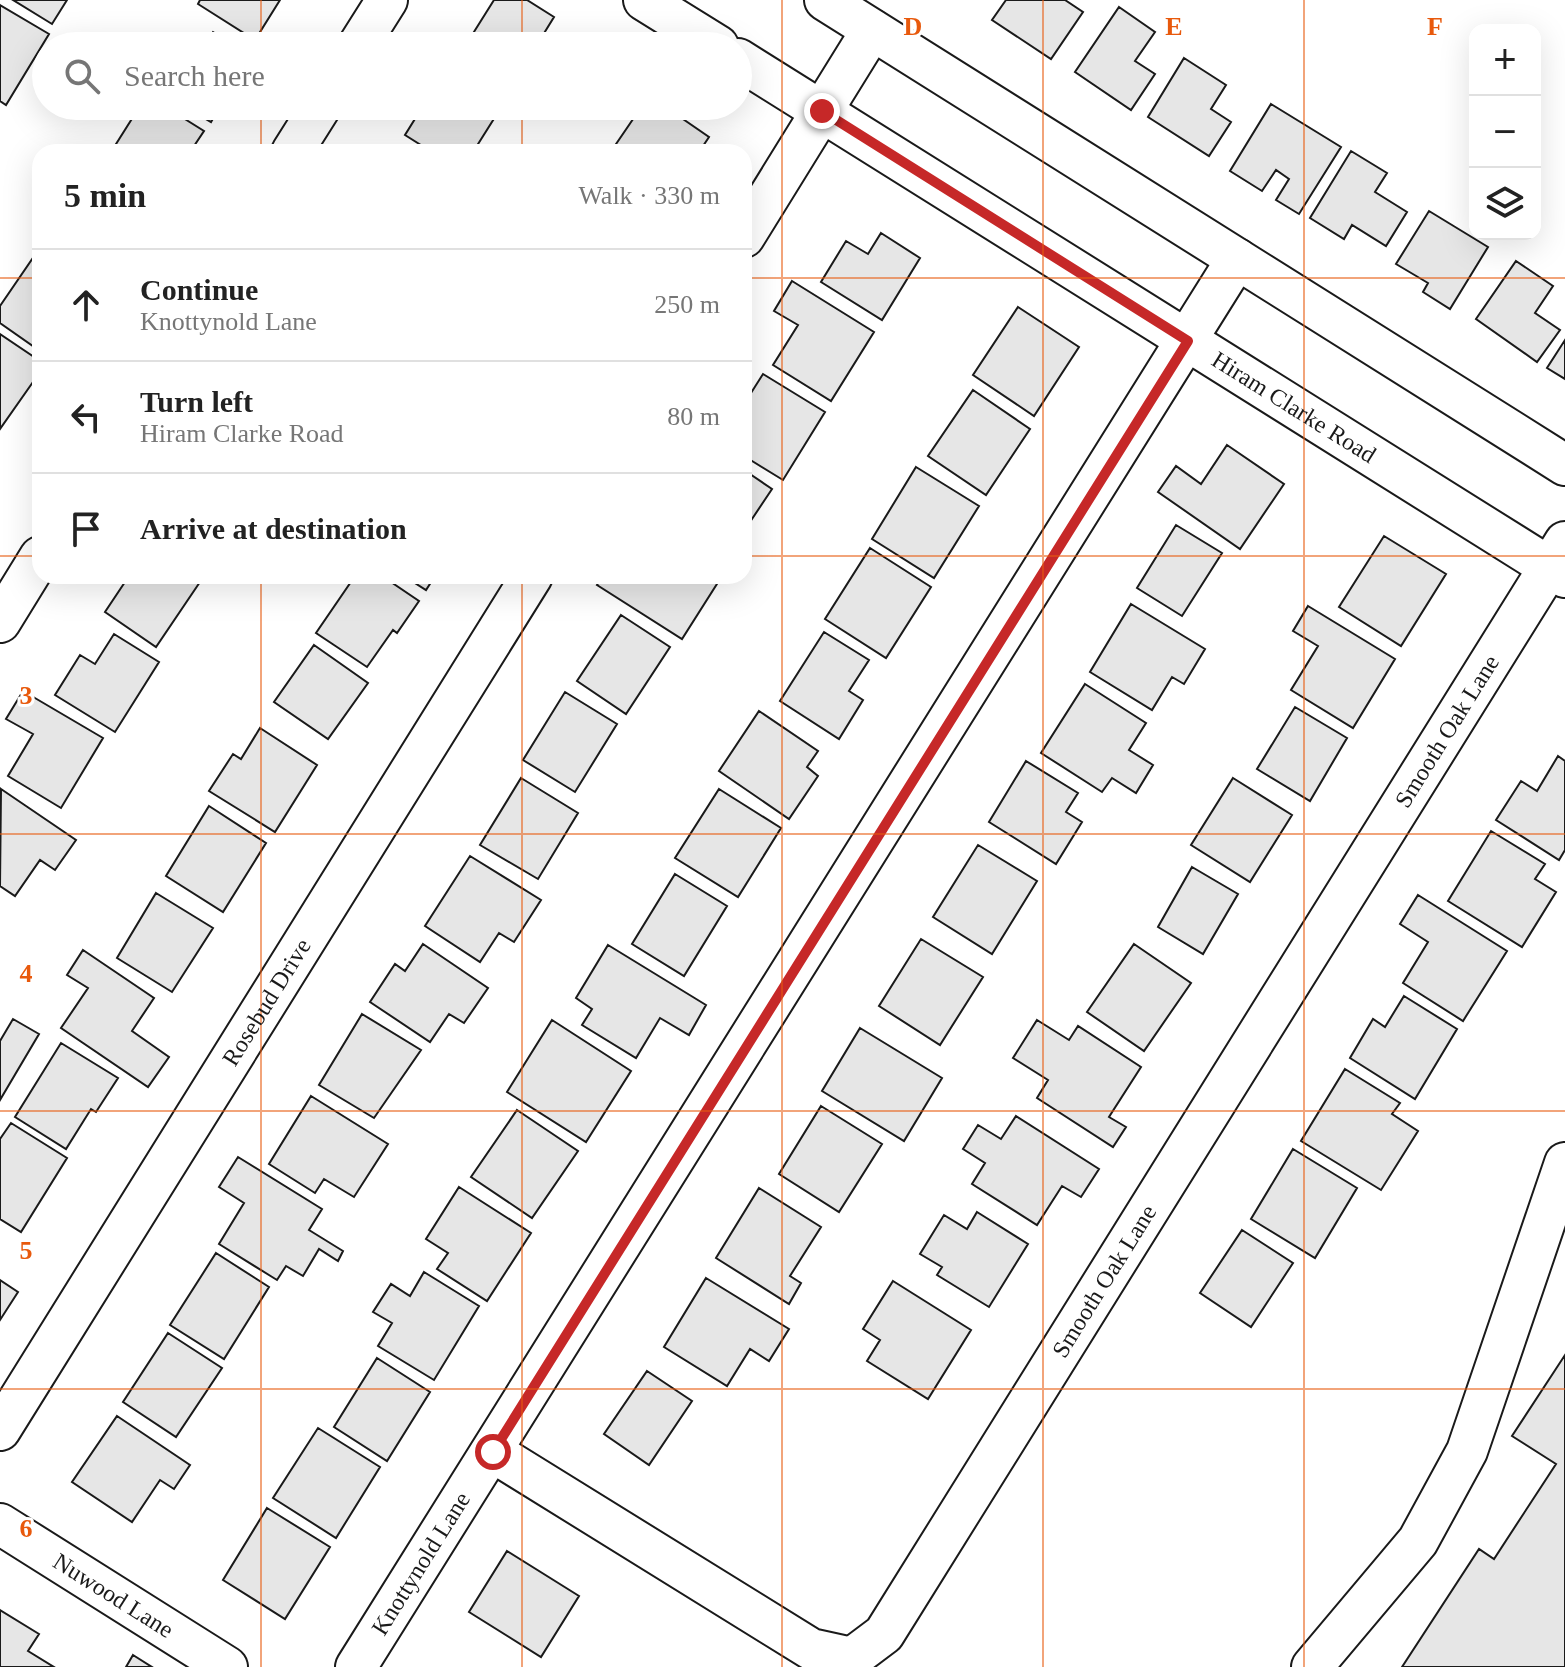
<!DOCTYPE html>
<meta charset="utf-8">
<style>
:root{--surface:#fff;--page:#f6f6f6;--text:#222;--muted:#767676;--line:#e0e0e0}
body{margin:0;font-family:Georgia,serif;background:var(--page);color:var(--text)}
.controls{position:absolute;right:24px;top:24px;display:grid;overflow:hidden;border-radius:16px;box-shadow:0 8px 32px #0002}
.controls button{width:72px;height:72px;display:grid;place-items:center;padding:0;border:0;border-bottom:2px solid var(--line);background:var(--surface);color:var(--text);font:40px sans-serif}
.stop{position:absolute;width:24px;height:24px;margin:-18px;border:6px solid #c62828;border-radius:50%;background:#fff}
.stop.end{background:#c62828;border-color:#fff;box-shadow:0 2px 8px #0008}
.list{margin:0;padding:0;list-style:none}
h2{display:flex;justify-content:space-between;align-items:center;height:104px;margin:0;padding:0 32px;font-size:34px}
h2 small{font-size:26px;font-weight:400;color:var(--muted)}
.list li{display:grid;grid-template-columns:52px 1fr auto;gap:24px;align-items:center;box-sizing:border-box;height:112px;padding:0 32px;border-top:2px solid var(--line)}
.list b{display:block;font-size:30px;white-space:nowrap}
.list p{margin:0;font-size:26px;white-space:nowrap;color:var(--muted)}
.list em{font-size:26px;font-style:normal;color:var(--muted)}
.icon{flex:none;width:44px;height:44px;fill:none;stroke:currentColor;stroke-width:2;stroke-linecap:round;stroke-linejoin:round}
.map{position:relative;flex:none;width:1565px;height:1667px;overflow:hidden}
.search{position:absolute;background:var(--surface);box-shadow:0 8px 32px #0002;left:32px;top:32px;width:720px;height:88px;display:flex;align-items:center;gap:20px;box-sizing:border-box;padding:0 28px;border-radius:44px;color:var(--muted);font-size:30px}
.panel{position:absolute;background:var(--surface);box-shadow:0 8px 32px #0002;left:32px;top:144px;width:720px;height:440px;border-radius:24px}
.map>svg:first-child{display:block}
.building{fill:#e6e6e6;stroke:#1a1a1a;stroke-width:2}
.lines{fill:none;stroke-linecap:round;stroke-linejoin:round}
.minor-casing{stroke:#1a1a1a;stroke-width:44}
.minor{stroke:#fff;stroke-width:40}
.route{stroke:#c62828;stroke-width:10}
.grid{fill:none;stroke:#e8590c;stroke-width:2;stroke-opacity:0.55}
.labels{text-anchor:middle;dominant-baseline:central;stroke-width:6;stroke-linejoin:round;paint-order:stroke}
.street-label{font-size:24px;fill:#1a1a1a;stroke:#fff}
.grid-label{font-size:26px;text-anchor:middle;font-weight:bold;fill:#e8590c;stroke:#fff;stroke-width:6;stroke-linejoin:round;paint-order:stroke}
</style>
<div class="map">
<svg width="1565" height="1667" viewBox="0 0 1565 1667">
<rect width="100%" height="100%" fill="#fff"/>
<!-- building -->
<path class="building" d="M13 0H67L52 24Z
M200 0H280L255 40 198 4Z
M494 0H527L554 17 538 43 544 46 467 43Z
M1006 0H1065L1083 12 1051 59 992 20Z
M0 5 49 34 6 105 0 101Z
M1119 7 1155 32 1135 61 1155 74 1131 110 1075 72Z
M213 32 236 46H204Z
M1184 58 1226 85 1211 109 1231 122 1209 156 1148 117Z
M1271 104 1341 147 1299 214 1276 200 1289 179 1276 170 1262 191 1230 171Z
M140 106H164L204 131 190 152H111Z
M184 106H220L211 122Z
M423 106H502L473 152H432L405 135Z
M642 106H664L709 137 699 152H620L614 147Z
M1351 151 1387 173 1375 192 1407 212 1386 246 1352 225 1344 239 1310 218Z
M1429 211 1488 247 1450 309 1423 292 1428 283 1396 264Z
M881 233 920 258 882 320 821 282 846 241 868 254Z
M39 249H40V351L0 323V306Z
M1516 261 1553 286 1535 313 1560 330 1537 362 1476 319Z
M792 281 874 332 831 401 773 365 798 325 774 311Z
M1018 307 1079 347 1034 416 973 375Z
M0 334 40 361V372L0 429Z
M1565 340V379L1547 368Z
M763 374 825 412 783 480 744 456V404Z
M973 390 1030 429 986 495 928 456Z
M1227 445 1284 484 1240 549 1158 492 1176 466 1201 484Z
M916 467 979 506 934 578 872 539Z
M744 470 772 489 744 531Z
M1176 525 1222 553 1182 616 1137 588Z
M1384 536 1446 574 1401 646 1339 607Z
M870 548 931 587 886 658 825 619Z
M129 576 202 579 156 647 105 612Z
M355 576H382L419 601 397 633 393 630 367 667 316 633Z
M404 576H435L426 590Z
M603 576 654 579 656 576H722L682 639 597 585Z
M1131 604 1205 649 1184 684 1172 677 1152 710 1090 672Z
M1308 606 1395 659 1353 728 1291 690 1318 646 1293 631Z
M621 615 670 647 626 714 577 681Z
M824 632 869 660 849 691 863 700 839 739 780 701Z
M114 634 159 662 115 732 55 695 80 655 95 664Z
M314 645 368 683 328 739 274 702Z
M1085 684 1146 723 1129 750 1153 765 1136 793 1112 778 1102 792 1041 753Z
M23 691 103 738 61 808 8 776 33 734 6 719Z
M565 692 617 724 575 792 523 760Z
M1295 707 1347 738 1310 801 1257 769Z
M759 711 818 751 807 767 818 776 789 819 719 771Z
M260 728 317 765 275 832 209 791 233 754 241 759Z
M1558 756 1565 761V850L1559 860 1496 820 1521 781 1537 791Z
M1026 761 1078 793 1066 812 1082 822 1056 864 989 822Z
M521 778 578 813 538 879 480 845Z
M1233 778 1292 815 1250 882 1191 845Z
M1 789 76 840 55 870 40 860 15 896 0 886Z
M719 789 781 828 738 897 675 858Z
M209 806 266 843 223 912 166 876Z
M1491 831 1545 864 1535 879 1556 892 1522 947 1448 901Z
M978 845 1037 881 992 954 933 917Z
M470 856 541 900 514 942 499 933 480 962 425 926Z
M1192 867 1238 894 1203 954 1158 927Z
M675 874 727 906 684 976 632 944Z
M156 893 213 928 172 992 117 958Z
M1418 895 1507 951 1463 1021 1403 983 1428 942 1400 924Z
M921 939 983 977 940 1045 879 1006Z
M423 944 488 988 464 1023 449 1014 430 1042 370 1002 395 964 405 971Z
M1134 944 1191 983 1144 1051 1087 1012Z
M608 945 706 1005 689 1035 660 1018 636 1058 582 1025 592 1009 576 998Z
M83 950 154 998 132 1031 169 1057 148 1087 61 1028 88 988 67 975Z
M1404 996 1457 1029 1415 1099 1350 1058 1373 1019 1385 1027Z
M362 1014 421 1050 374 1118 319 1085Z
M13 1019 39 1034 0 1100V1041Z
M552 1020 631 1071 586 1142 507 1092Z
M1037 1020 1069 1040 1078 1026 1141 1067 1109 1117 1126 1127 1113 1147 1037 1098 1048 1080 1013 1058Z
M860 1028 942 1078 904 1141 822 1091Z
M61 1043 118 1078 96 1112 91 1109 66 1149 15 1117Z
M1345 1069 1400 1103 1392 1114 1418 1131 1381 1190 1301 1141Z
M311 1096 388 1144 354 1197 324 1179 315 1193 269 1164Z
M821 1106 882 1144 839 1212 779 1174Z
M517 1110 578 1151 532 1218 471 1177Z
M1016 1116 1099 1169 1081 1197 1062 1186 1037 1225 972 1184 985 1163 963 1149 978 1125 1001 1139Z
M11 1123 67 1158 21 1232 0 1219V1139Z
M1293 1149 1357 1188 1315 1258 1251 1219Z
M238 1157 322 1209 309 1230 343 1251 338 1261 319 1249 303 1276 286 1266 277 1280 219 1244 244 1203 219 1187Z
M459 1187 531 1233 487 1301 437 1269 448 1253 426 1239Z
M759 1188 821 1227 790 1276 801 1283 789 1304 716 1258Z
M977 1212 1028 1244 989 1307 937 1275 942 1267 920 1254 944 1215 967 1229Z
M1242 1230 1293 1263 1251 1327 1200 1293Z
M216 1253 269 1287 224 1359 170 1325Z
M424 1272 479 1306 434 1380 378 1346 392 1323 373 1312 391 1284 410 1296Z
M706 1278 789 1329 769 1361 750 1349 727 1386 664 1347Z
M0 1280 18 1292 0 1320Z
M893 1281 971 1330 928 1399 867 1361 880 1340 863 1329Z
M168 1333 222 1368 176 1437 123 1402Z
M1565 1355V1667H1402L1479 1549 1494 1559 1556 1464 1512 1436Z
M377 1358 430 1392 387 1461 334 1427Z
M647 1371 692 1401 649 1465 604 1434Z
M117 1416 190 1465 174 1489 160 1480 132 1522 72 1482Z
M318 1428 380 1467 336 1538 273 1498Z
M267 1508 330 1547 285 1619 223 1580Z
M507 1551 579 1596 541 1657 469 1612Z
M0 1610 39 1634 28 1651 54 1667H0Z
M133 1655 152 1667H126Z"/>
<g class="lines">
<!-- minor casing -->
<g class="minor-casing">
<g id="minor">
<path d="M644 0 718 46"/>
<path d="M825 0 1565 465"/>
<path d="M358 46 387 0"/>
<path id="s1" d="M738 59 1565 577"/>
<path d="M292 152 321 106"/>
<path d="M744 237 872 30"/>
<path d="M0 622 40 557"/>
<path id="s2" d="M0 1430 532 576"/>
<path id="s3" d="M493 1452 811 1649 852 1658 884 1634 1565 542"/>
<path id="s4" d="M0 1524 227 1667"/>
<path id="s5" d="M356 1667 1237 259"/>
<path d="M1312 1667 1418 1541 1467 1451 1565 1163"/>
</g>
</g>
<!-- minor -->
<use href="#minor" class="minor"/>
</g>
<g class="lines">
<!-- route -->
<path class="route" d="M493 1452 1188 341 822 111"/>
</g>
<!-- grid -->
<path class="grid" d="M261 0V46M522 0V46M782 0V1667M1043 0V1667M1304 0V1667M261 106V152M522 106V152M0 278H40M744 278H1565M0 556H40M744 556H1565M261 576V1667M522 576V1667M0 834H1565M0 1111H1565M0 1389H1565"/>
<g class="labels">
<!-- street labels -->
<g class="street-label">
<text stroke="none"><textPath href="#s1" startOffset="656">Hiram Clarke Road</textPath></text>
<text stroke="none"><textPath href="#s3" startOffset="1520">Smooth Oak Lane</textPath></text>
<text stroke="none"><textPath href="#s2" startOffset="504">Rosebud Drive</textPath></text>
<text stroke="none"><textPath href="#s3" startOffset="872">Smooth Oak Lane</textPath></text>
<text stroke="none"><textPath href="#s5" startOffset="122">Knottynold Lane</textPath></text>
<text stroke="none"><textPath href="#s4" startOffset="134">Nuwood Lane</textPath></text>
</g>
</g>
<g class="grid-label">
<text x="913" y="35">D</text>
<text x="1174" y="35">E</text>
<text x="1435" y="35">F</text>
<text x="26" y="704">3</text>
<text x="26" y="982">4</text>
<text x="26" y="1259">5</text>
<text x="26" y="1537">6</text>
</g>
</svg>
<div class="controls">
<button>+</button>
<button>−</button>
<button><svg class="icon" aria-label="layers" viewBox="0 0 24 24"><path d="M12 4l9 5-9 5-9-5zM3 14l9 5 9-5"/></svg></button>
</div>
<div class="stop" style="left:493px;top:1452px"></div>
<div class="stop end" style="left:822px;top:111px"></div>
<div class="search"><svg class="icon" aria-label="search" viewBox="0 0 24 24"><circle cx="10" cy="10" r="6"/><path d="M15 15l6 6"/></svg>Search here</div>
<section class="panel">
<h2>5 min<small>Walk · 330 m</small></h2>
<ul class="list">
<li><svg class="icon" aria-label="ahead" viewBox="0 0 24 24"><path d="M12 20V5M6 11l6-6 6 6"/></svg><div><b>Continue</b><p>Knottynold Lane</p></div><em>250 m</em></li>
<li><svg class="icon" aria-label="left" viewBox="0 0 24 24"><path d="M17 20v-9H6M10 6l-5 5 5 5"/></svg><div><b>Turn left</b><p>Hiram Clarke Road</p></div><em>80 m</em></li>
<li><svg class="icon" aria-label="arrive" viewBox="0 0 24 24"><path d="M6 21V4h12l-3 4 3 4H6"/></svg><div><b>Arrive at destination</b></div></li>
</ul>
</section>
</div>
